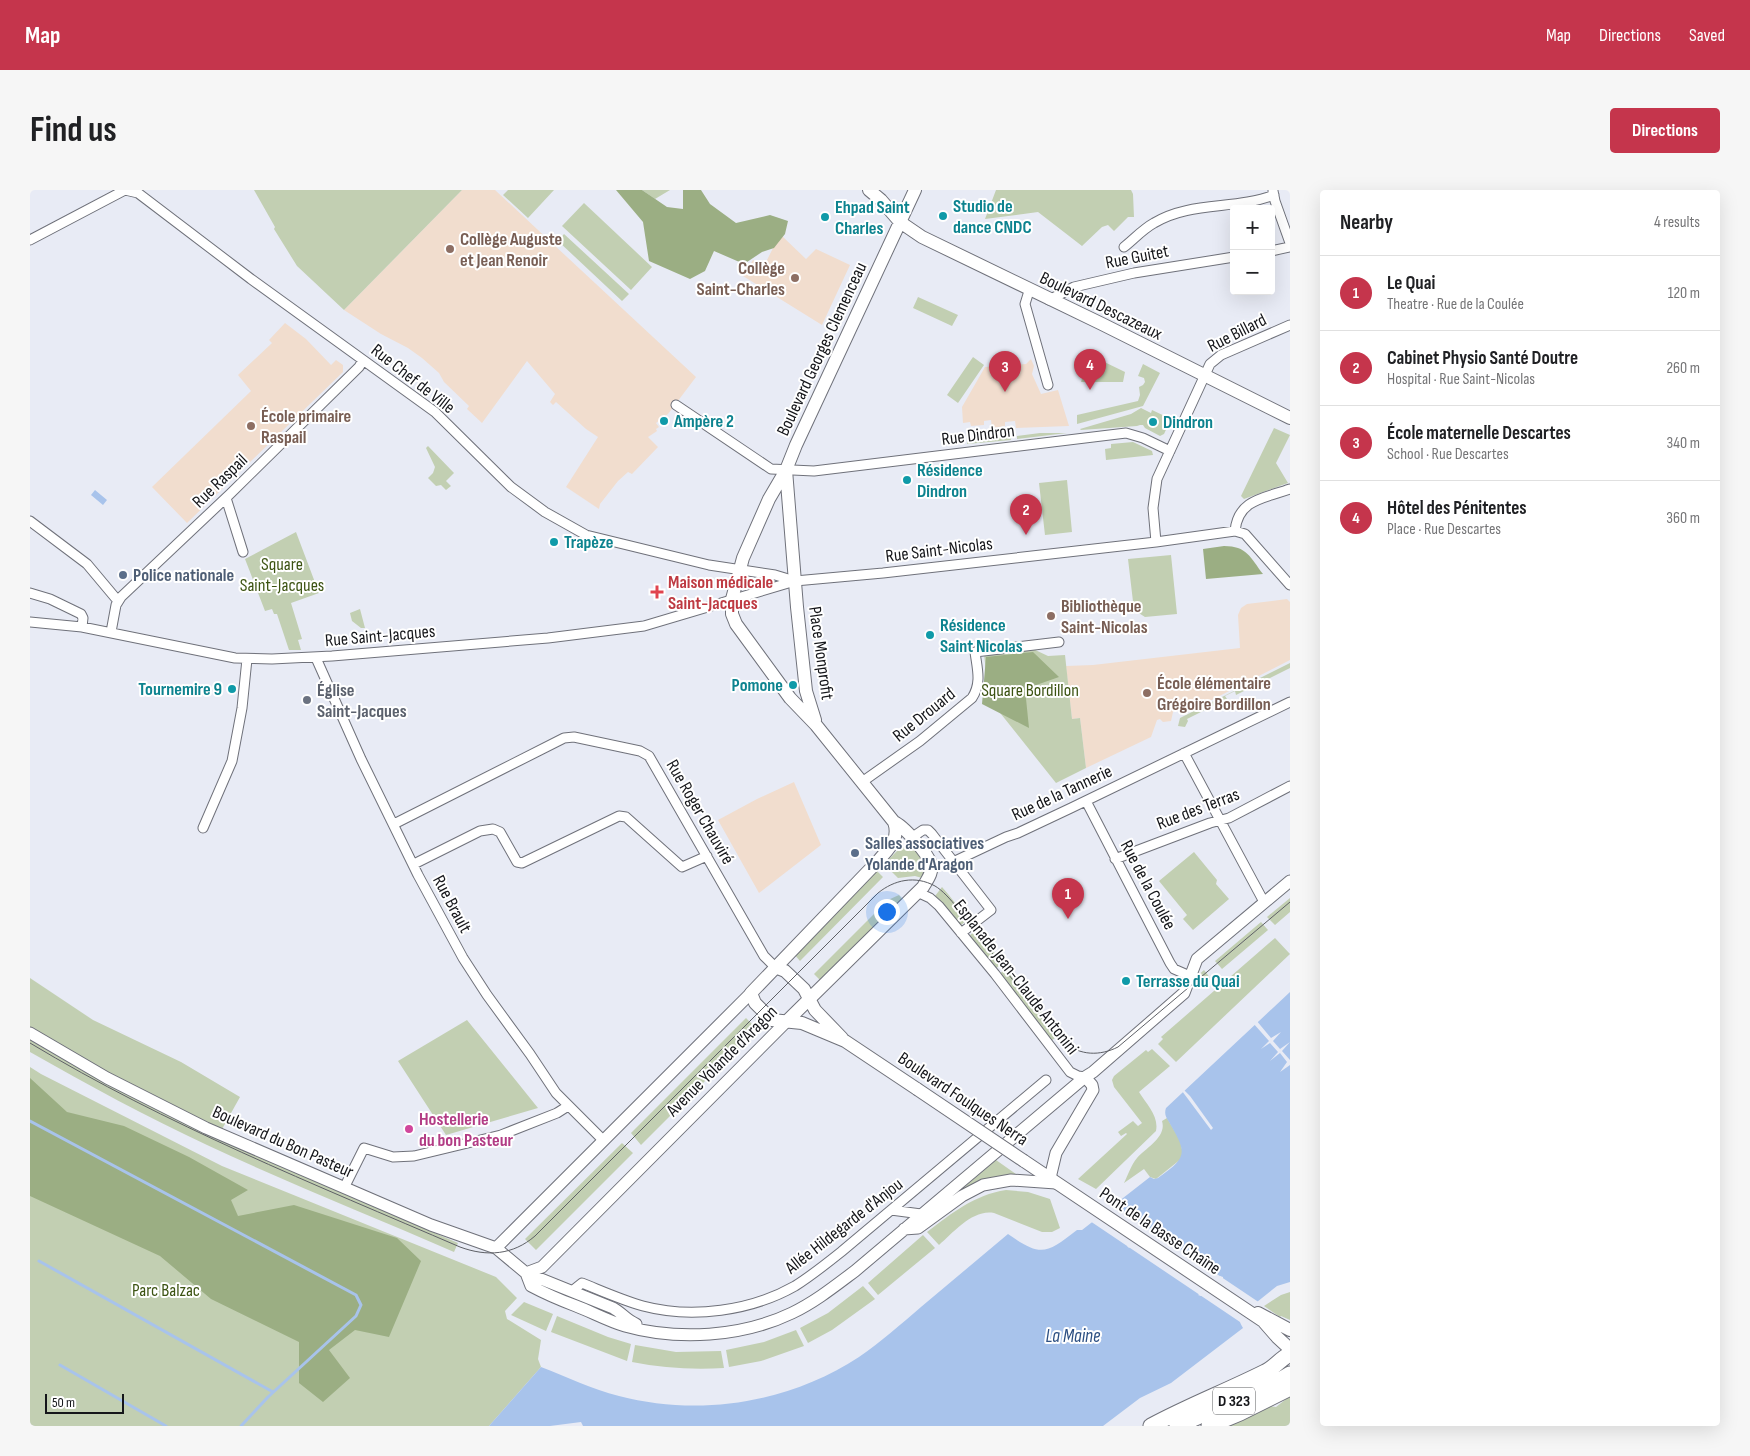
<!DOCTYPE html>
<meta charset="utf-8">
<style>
:root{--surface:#fff;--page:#f6f6f6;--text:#202124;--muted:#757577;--line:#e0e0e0;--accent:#c5354c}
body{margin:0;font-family:"Sofia Sans Condensed",sans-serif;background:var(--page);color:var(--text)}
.controls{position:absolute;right:15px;top:15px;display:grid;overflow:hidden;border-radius:5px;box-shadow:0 5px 20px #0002}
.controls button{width:45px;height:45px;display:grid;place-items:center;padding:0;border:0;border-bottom:1px solid var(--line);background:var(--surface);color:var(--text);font:25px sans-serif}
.scale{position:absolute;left:15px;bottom:12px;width:79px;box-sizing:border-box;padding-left:5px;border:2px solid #15161a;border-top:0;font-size:14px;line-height:18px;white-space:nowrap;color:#15161a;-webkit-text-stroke:4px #fff;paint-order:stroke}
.you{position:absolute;left:856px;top:721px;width:18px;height:18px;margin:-12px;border:4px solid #fff;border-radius:50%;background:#1a73e8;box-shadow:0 0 0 8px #1a73e833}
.badge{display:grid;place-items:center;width:32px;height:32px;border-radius:50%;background:var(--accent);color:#fff;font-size:16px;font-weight:700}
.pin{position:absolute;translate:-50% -41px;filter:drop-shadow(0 1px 2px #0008)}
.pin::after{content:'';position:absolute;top:26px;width:18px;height:15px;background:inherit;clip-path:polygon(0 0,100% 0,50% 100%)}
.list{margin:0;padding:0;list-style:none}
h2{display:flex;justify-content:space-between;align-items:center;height:65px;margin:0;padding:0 20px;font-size:21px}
h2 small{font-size:16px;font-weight:400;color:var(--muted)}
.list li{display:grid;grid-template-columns:32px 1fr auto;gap:15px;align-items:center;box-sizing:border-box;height:75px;padding:0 20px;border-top:1px solid var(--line)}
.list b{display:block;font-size:19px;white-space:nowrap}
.list p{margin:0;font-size:16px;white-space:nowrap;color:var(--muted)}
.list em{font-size:16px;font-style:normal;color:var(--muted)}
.map{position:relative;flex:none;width:1260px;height:1236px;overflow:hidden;border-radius:5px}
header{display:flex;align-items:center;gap:30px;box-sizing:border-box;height:70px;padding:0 25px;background:var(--accent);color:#fff}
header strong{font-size:24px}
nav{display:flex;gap:28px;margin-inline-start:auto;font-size:18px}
.intro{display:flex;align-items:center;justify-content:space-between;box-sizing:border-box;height:120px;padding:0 30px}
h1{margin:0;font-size:35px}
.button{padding:12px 22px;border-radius:5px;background:var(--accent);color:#fff;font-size:18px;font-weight:700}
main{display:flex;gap:30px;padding:0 30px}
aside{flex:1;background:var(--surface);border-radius:5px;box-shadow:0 5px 20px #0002}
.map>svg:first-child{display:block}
.education{fill:#f1ddce}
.green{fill:#c2cfb2}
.forest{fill:#9bae83}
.water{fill:#a8c3eb;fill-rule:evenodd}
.pier{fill:#e8ebf5}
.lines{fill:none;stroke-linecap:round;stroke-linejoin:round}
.stream{stroke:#a8c3eb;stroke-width:3}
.minor-casing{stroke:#6f717a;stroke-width:11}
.tertiary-casing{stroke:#6f717a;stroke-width:13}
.secondary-casing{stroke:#6f717a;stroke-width:14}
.trunk-casing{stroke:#6f717a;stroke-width:17}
.minor{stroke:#fff;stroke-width:9}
.tertiary{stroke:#fff;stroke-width:11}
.secondary{stroke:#fff;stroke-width:12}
.trunk{stroke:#fff;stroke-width:15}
.tram{stroke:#5e6066;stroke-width:1}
.secondary-bridge-casing{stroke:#6f717a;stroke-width:14;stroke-linecap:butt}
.secondary-bridge{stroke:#fff;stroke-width:12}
.culture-dot{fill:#0f9aa8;stroke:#fff;stroke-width:2}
.education-dot{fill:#8d6e63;stroke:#fff;stroke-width:2}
.service-dot{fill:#5c6f8a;stroke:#fff;stroke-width:2}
.health-dot{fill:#e0444e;stroke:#fff;stroke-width:2}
.worship-dot{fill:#6b7280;stroke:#fff;stroke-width:2}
.hotel-dot{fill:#d1479c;stroke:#fff;stroke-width:2}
.labels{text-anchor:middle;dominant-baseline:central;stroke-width:4;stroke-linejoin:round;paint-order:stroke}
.shield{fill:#fff;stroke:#5b5c5f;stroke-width:1}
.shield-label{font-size:16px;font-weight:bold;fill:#15161a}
.culture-label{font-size:18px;font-weight:bold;fill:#0d838f;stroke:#fff;text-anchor:start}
.education-label{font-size:18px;font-weight:bold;fill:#785e54;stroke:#fff;text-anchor:start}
.street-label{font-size:18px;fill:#15161a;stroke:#fff}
.park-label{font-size:18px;fill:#3c5312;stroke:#fff}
.service-label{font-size:18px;font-weight:bold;fill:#4e5e75;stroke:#fff;text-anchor:start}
.health-label{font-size:18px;font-weight:bold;fill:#be3a42;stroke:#fff;text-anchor:start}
.worship-label{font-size:18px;font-weight:bold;fill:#5b616d;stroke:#fff;text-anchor:start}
.hotel-label{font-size:18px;font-weight:bold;fill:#b23c85;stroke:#fff;text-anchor:start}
.water-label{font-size:19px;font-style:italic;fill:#2c4f82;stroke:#fff}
</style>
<header>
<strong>Map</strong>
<nav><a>Map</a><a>Directions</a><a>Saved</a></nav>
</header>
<div class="intro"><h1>Find us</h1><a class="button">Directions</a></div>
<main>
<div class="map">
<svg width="1260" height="1236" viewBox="0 0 1260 1236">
<rect width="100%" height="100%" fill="#e8ebf5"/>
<!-- education -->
<path class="education" d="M432 0H465L666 187 638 224 626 233 629 237 626 239 627 241 618 247 628 257 602 284 598 282 588 291 570 314 569 319 536 297 568 247 556 239 526 212 523 215 520 212 525 204 497 171 452 233 437 219 439 216 414 192 409 183 392 168 378 158 351 144 314 120Z
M752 46 776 69 786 59 820 75 792 135 713 86 723 70 734 76 745 54Z
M255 133 276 149 301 175 306 170 313 175V182L157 333 122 297 221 201 208 185 242 153 239 150Z
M1001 169 1004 176 1002 184 1011 204 1028 200 1039 236 986 238 985 231 975 232V236L962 238 961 230 954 231V235L941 236 940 232 933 233 932 217 955 177 996 174Z
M1257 409 1260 412V470L1156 523H1154L1151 517 1143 522 1141 531 1133 532 1130 529 1127 530 1121 547 1056 578 1050 528 1042 529 1036 476 1063 475 1210 458 1208 425 1211 418 1217 414Z
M764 592 791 655 729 703 688 630 727 609Z"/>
<!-- green -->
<path class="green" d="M224 0H432L314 120 267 76 244 39 245 37Z
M478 0H524L498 28 473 5Z
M612 0H640L625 9Z
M966 0H1101L1103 4 1104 27H1098L1084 41 1078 35 1072 37 1052 56 1008 22 955 29Z
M554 13 622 77 601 100 532 36Z
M534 44 599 104 592 111 528 51Z
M888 107 928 125 922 136 883 118Z
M1062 166 1095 182 1093 192H1051L1055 179Z
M943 167 954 175 928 213 917 205Z
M1113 174 1130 183 1113 216 1047 234V225L1108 211 1110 205 1109 197 1113 195 1115 192 1114 188 1108 186Z
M1111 218 1121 223 1122 220 1141 229 1134 244 1130 246 1115 238 1113 235H1110L1107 236 1051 240 1050 239 1101 224Z
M1244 238 1260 245 1246 273 1258 293 1214 309 1211 306Z
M1010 243H1037L987 249V246Z
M980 246 981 250 937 254V251Z
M1103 252 1122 261 1123 265 1076 270 1075 259 1081 258V254Z
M398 256 424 283 416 291 421 296 416 300 411 295 406 296 398 288 403 283 405 277 396 258Z
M1037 290 1042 342 1015 345 1009 293Z
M266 342 289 403 261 413 272 449 268 450 271 460H259L247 424H244L242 419 235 421 215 369Z
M1141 365 1147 424 1115 427 1104 420 1098 369Z
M330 419 335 438H331L322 431 320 423Z
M1001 458 1018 466 1035 465 1042 529 1050 528 1056 578 1026 593 959 509 954 464Z
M1260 473V478L1206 505 1205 501 1195 506 1197 509 1157 529 1158 531 1155 537 1148 536 1150 528Z
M879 656C890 661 897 676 892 688L885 686 868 688 854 674 870 658Z
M1164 662 1187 690 1186 694 1199 709 1163 740 1153 729 1157 725 1129 691Z
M847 681 853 687 770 771 764 764Z
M912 697 918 704 938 729 930 736 905 706Z
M869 705 872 709 791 791 784 784 858 710Z
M1260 708V722L1245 735 1237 727Z
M1231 732 1238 740 1192 779 1185 771Z
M946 740 973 773 965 779 939 746Z
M1245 748 1260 764 1146 872 1128 854 1133 849 1131 847Z
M977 778 1030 844 1021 851 969 784Z
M1174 780 1181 789 1172 796 1165 788Z
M0 788 63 830 151 872 210 907 191 941 105 898 0 838Z
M716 828 727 839 611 955 601 943Z
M437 830 508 918 416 945 368 871Z
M0 850C136 931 283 990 428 1053L424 1062C342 1026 258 993 177 955 117 927 58 895 0 862Z
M1122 859 1140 876 1109 902C1117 915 1129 926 1126 941L1066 999 1048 989 1097 944 1096 943 1091 946 1088 942 1103 931 1108 936 1112 933 1084 897 1082 890 1084 886 1116 860 1118 862Z
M0 877 11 884 192 976 466 1087 487 1108 475 1121 477 1129 511 1150 508 1169 511 1177 459 1236H0Z
M1137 928 1150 950 1153 964 1151 969 1126 989 1120 987 1114 979 1094 993C1098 985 1101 975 1107 968 1116 958 1137 947 1132 931Z
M592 953 603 963 506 1060 495 1049Z
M966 970 990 987 925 1005Z
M976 1000 998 1002 1020 1009 1030 1038 1022 1042H1012L964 1023C943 1019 924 1042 909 1055L897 1042C922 1023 944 1005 976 1000Z
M893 1045 905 1058 848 1105 838 1093Z
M833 1096 845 1109 802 1140 778 1153 770 1138 798 1123Z
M1260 1102V1130L1251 1126 1250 1127 1234 1116 1251 1105Z
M494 1112 523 1124 516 1141 481 1125Z
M527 1126 578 1147 601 1154 597 1171 521 1142Z
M766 1140 774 1156 731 1171 699 1177 696 1160 734 1152Z
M605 1155 646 1162 691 1161 694 1178C663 1180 632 1178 602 1172Z
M1260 1206V1236H1194L1239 1216 1246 1217Z"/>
<!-- forest -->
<path class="forest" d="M586 0H612L637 17 653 19V0H671L680 14 706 33 740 25 758 31 755 44 744 58 732 62 714 74 684 61 675 81 660 89 619 71 613 32Z
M1194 356C1217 356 1220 367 1233 384L1176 389 1173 359Z
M1003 462 1029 487 995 499 999 538 952 514 956 467Z
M0 888 37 922 94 936 159 967 218 1000 201 1010 208 1026 264 1015 367 1048 391 1071 359 1147 325 1140 299 1160 320 1188 293 1212 269 1193V1152L181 1109 130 1066 0 1006Z"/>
<!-- water -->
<path class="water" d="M65 300 77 310 73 315 61 305Z
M1260 802V1092L1247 1096 1212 1124C1208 1130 1210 1133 1213 1138L1141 1193 1110 1208 1073 1236H553L551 1232 520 1236H459L511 1177C537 1187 562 1199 589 1206 670 1227 759 1213 829 1167 851 1152 871 1134 891 1117 920 1093 949 1068 978 1044 1011 1067 1016 1064 1047 1040H1052L1120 987 1124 989 1128 988C1158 967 1157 963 1139 932 1136 927 1134 924 1136 918ZM1120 1038 1123 1041 1099 1058 1097 1056ZM1190 1086 1193 1087V1089L1171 1106 1168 1105Z"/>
<!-- pier -->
<path class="pier" d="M1226 830 1241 848 1251 842 1243 851 1250 859 1260 852 1252 861 1260 870V875L1250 882 1257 872 1250 863 1240 871 1248 862 1240 853 1231 859 1239 851 1223 833Z
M1154 900 1160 906 1183 938 1181 940 1158 909 1152 901Z
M1082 1014 1148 1058 1230 1113 1214 1126 1212 1128 1213 1134 1060 1031Z"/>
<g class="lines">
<!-- stream -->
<path class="stream" d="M0 931 326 1105 331 1115 326 1126 238 1207 211 1236
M9 1071 243 1202
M30 1175 136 1236"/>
<!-- minor casing -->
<g class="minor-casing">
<path id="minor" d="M95 0 108 3 221 89 405 222 481 297 515 322 556 345 679 375 745 385 765 391
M1243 1 1245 11 1260 53
M0 50 95 0
M1094 57C1104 49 1113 39 1124 33 1160 11 1205 20 1244 5
M1241 61 1260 57
M999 101 995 114 1018 195
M1019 110 1044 97 1104 83 1204 67
M646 215 741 279 784 281 1096 243 1113 248 1140 261
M196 308 213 362
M0 331 57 374 88 411
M1205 341C1208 309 1235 308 1260 299
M1126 352 1123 318 1127 289 1180 174 1191 165 1260 135
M0 403 20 409 51 424 53 428 52 437
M0 432 52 437 205 468 242 469 302 466 518 448 614 436 765 391 853 383 1126 352 1205 341 1215 344 1260 395
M81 442 86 415 91 407 200 304 329 177 333 170
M286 468 331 569 388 685 433 768 457 805 500 864 526 903 573 950
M1154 563 1234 712
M832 592 890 551 942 508C952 493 947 478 945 462L1029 452
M1056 611 1140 773 1144 779 1160 786
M364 634 534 548 544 547 610 561 619 566 734 766 745 777
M173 638 202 571 212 518 217 469
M881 648 893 640H898L902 644 961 720 931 743
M1085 669 1180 633 1199 628 1260 596
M923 672 976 647 988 643 1041 618 1260 512
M384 674 450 641 463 639 470 642 487 672 492 673 589 626 596 627 652 677 677 666
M887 702 900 708 909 716 965 784 1040 882 1048 886 1055 887
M314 998 334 958 363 967 384 966 471 945 527 923 538 916
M861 1020 891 1024
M542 1101 552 1093C572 1101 592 1110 613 1116 662 1129 721 1121 765 1096 781 1086 796 1074 811 1062L1016 890"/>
</g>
<!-- tertiary casing -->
<g class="tertiary-casing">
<path id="tertiary" d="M0 843 77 888 176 938 401 1035 466 1058 496 1083 583 1118C592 1123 596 1130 606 1134
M1020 988 1026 963 1063 900 1062 895 1055 887
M874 1039 888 1038 932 1006 953 995 981 990 1026 993
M466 1058 721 803
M496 1083 501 1096C516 1104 530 1110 546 1116 562 1122 578 1131 595 1136 648 1151 712 1147 762 1123 785 1112 805 1096 825 1081L1055 887 1063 882 1154 803 1167 769 1260 691
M496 1083 512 1077 757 831"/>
</g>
<!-- secondary casing -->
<g class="secondary-casing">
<path id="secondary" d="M839 0 851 10 870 32 892 47 1072 134 1260 228
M756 280 767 417 776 501 785 530
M864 632C870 649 859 658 849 670L721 803 725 813 742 830 772 833 815 851 887 899
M745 777 755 781 774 799 785 820 812 848
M757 831 893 697C897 690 903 683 901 674 898 664 874 636 864 632L786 535 760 508 706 434 702 424V409L713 368 739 309 756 280 766 255 885 0
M994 971 1233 1131 1247 1147 1260 1159
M1228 1123 1260 1140"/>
</g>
<!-- trunk casing -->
<g class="trunk-casing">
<path id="trunk" d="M1121 1236C1158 1216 1197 1201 1235 1182 1244 1178 1250 1169 1260 1164
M1147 1236 1245 1193 1260 1184
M1179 1236 1210 1223 1260 1198"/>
</g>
<!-- minor -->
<use href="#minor" class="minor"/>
<!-- tertiary -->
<use href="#tertiary" class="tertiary"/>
<!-- secondary -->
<use href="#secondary" class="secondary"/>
<!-- trunk -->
<use href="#trunk" class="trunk"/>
<!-- tram -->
<path class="tram" d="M0 853C136 935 284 994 430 1057 457 1067 483 1065 505 1046L848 703C864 690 885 685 905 696 919 704 937 731 948 744 976 781 1003 818 1034 852 1050 866 1070 866 1088 857L1260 712"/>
<!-- secondary-bridge casing -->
<g class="secondary-bridge-casing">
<path id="secondary-bridge" d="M887 899 994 971"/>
</g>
<!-- secondary-bridge -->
<use href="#secondary-bridge" class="secondary-bridge"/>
</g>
<!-- markers -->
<g class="culture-dot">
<circle cx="913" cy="26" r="5"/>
<circle cx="795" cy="27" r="5"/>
<circle cx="634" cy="231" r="5"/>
<circle cx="1123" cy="232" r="5"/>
<circle cx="877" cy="290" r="5"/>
<circle cx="524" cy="352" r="5"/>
<circle cx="900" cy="445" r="5"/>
<circle cx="763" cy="495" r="5"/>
<circle cx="202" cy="499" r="5"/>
<circle cx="1096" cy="791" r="5"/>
</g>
<g class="education-dot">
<circle cx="420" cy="59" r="5"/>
<circle cx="765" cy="88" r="5"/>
<circle cx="221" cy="236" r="5"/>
<circle cx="1021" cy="426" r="5"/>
<circle cx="1117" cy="503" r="5"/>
</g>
<g class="service-dot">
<circle cx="93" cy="385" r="5"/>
<circle cx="825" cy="663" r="5"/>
</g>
<path class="health-dot" d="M624.5 394.5h5v5h5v5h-5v5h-5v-5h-5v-5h5z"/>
<circle class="worship-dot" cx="277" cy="510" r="5"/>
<circle class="hotel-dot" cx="379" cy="939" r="5"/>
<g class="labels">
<!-- shield labels -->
<rect class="shield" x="1183" y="1197.5" width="42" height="27" rx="4"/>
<g class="shield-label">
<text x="1204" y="1211">D 323</text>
</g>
<!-- culture labels -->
<g class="culture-label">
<text x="923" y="16">Studio de<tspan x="923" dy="21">dance CNDC</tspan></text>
<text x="805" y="17">Ehpad Saint<tspan x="805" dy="21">Charles</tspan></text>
<text x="644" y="231">Ampère 2</text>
<text x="1133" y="232">Dindron</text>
<text x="887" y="280">Résidence<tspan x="887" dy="21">Dindron</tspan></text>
<text x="534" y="352">Trapèze</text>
<text x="910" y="435">Résidence<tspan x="910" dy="21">Saint Nicolas</tspan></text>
<text x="753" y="495" text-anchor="end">Pomone</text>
<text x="192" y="499" text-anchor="end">Tournemire 9</text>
<text x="1106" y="791">Terrasse du Quai</text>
</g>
<!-- education labels -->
<g class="education-label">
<text x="430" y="49">Collège Auguste<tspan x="430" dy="21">et Jean Renoir</tspan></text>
<text x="755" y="78" text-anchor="end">Collège<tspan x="755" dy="21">Saint-Charles</tspan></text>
<text x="231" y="226">École primaire<tspan x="231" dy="21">Raspail</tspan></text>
<text x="1031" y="416">Bibliothèque<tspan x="1031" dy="21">Saint-Nicolas</tspan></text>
<text x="1127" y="493">École élémentaire<tspan x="1127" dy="21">Grégoire Bordillon</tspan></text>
</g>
<!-- street labels -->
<g class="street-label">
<text transform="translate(1107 67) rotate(-11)">Rue Guitet</text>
<text transform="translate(1071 116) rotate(26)">Boulevard Descazeaux</text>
<text transform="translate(1207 143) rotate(-27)">Rue Billard</text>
<text transform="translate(792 159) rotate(-65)">Boulevard Georges Clemenceau</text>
<text transform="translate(383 189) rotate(38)">Rue Chef de Ville</text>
<text transform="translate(948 245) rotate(-7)">Rue Dindron</text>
<text transform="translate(190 291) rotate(-44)">Rue Raspail</text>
<text transform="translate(909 360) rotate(-7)">Rue Saint-Nicolas</text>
<text transform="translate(350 446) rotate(-5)">Rue Saint-Jacques</text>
<text transform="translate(791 463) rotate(82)">Place Monprofit</text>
<text transform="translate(894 525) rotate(-39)">Rue Drouard</text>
<text transform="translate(1032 603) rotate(-25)">Rue de la Tannerie</text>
<text transform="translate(1168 619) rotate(-21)">Rue des Terras</text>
<text transform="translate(670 622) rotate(60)">Rue Roger Chauviré</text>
<text transform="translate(1118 695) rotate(62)">Rue de la Coulée</text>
<text transform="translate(422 714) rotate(62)">Rue Brault</text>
<text transform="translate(986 787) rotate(52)">Esplanade Jean-Claude Antonini</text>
<text transform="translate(692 871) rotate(-45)">Avenue Yolande d’Aragon</text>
<text transform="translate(933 909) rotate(34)">Boulevard Foulques Nerra</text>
<text transform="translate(253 952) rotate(24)">Boulevard du Bon Pasteur</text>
<text transform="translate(814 1036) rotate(-38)">Allée Hildegarde d'Anjou</text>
<text transform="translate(1130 1041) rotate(34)">Pont de la Basse Chaîne</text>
</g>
<!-- park labels -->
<g class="park-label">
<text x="252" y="374">Square<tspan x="252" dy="21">Saint-Jacques</tspan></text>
<text x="1000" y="500">Square Bordillon</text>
<text x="136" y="1100">Parc Balzac</text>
</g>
<!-- service labels -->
<g class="service-label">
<text x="103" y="385">Police nationale</text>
<text x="835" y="653">Salles associatives<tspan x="835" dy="21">Yolande d'Aragon</tspan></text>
</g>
<!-- health labels -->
<g class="health-label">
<text x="638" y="392">Maison médicale<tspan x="638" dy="21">Saint-Jacques</tspan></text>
</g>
<!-- worship labels -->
<g class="worship-label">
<text x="287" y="500">Église<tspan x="287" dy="21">Saint-Jacques</tspan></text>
</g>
<!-- hotel labels -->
<g class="hotel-label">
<text x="389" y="929">Hostellerie<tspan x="389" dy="21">du bon Pasteur</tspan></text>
</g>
<!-- water labels -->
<g class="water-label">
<text x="1043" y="1146">La Maine</text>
</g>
</g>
</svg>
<div class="controls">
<button>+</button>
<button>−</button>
</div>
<div class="scale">50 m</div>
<div class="you"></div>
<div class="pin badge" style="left:1038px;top:729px">1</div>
<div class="pin badge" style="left:996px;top:345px">2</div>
<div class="pin badge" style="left:975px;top:202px">3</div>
<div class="pin badge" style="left:1060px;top:200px">4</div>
</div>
<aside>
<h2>Nearby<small>4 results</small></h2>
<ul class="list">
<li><span class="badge">1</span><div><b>Le Quai</b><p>Theatre · Rue de la Coulée</p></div><em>120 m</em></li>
<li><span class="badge">2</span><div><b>Cabinet Physio Santé Doutre</b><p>Hospital · Rue Saint-Nicolas</p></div><em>260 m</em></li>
<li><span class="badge">3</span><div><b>École maternelle Descartes</b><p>School · Rue Descartes</p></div><em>340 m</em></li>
<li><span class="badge">4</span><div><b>Hôtel des Pénitentes</b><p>Place · Rue Descartes</p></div><em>360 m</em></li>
</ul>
</aside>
</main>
